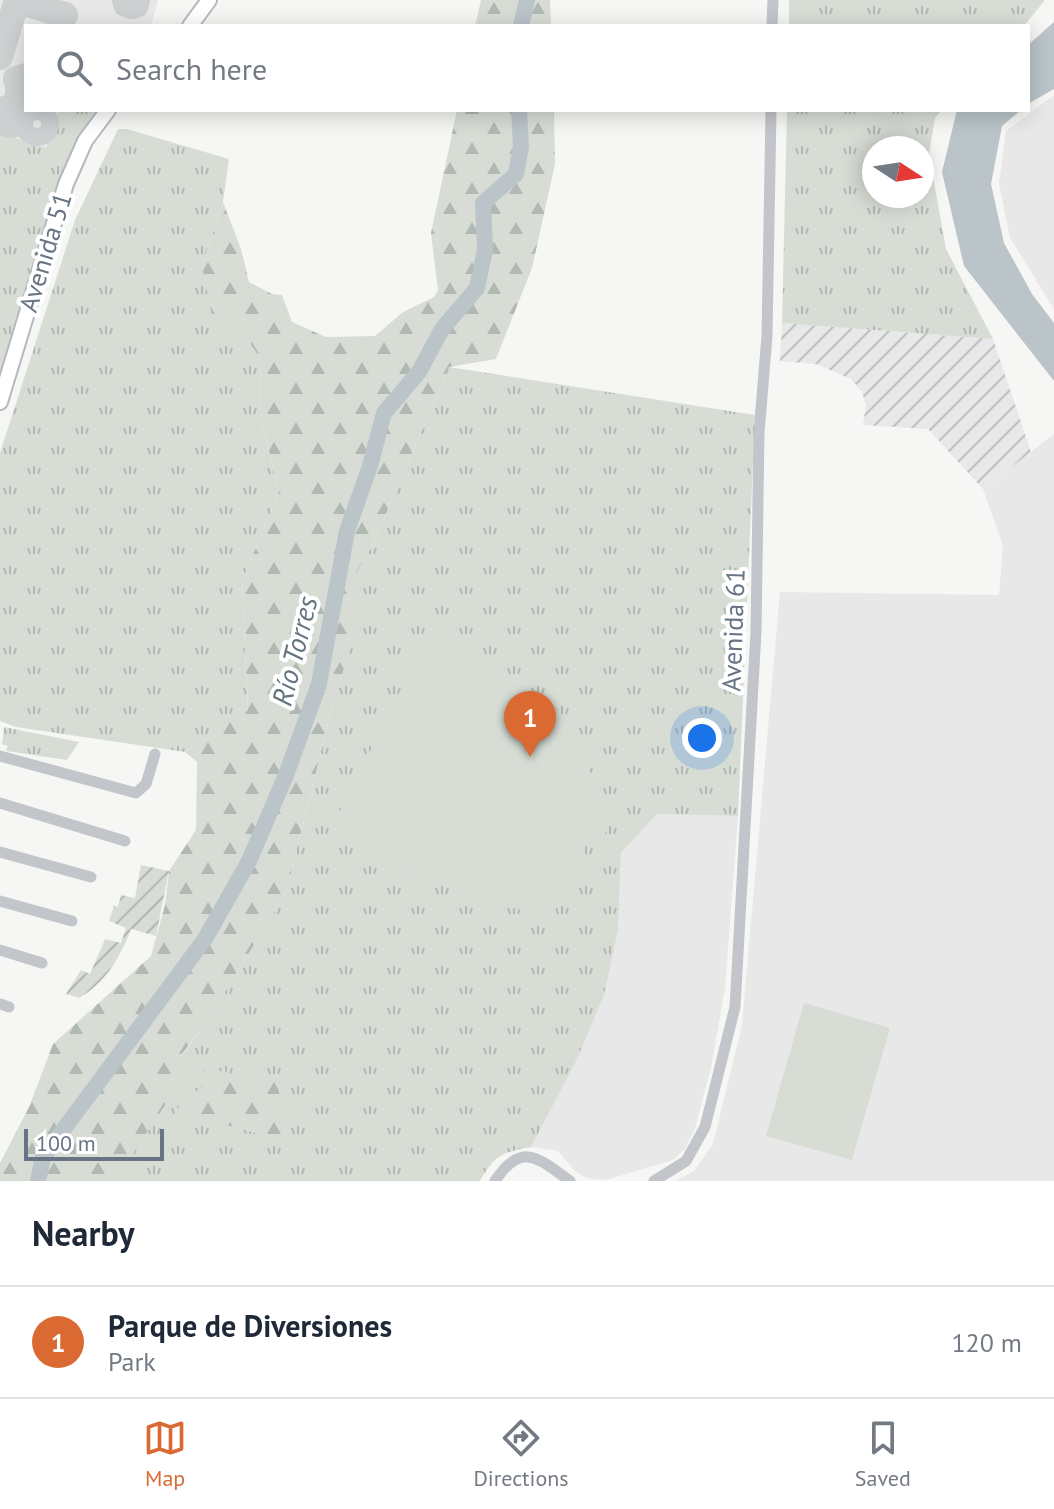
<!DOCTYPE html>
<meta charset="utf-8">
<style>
:root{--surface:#fff;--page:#f6f6f7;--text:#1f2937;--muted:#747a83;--line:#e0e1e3;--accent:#da6a31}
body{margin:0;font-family:"PT Sans",sans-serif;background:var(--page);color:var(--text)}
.compass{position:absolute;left:862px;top:136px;width:72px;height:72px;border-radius:50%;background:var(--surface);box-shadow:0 4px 20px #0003;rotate:102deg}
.scale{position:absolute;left:24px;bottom:20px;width:140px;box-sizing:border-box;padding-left:8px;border:4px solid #677483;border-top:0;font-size:22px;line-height:28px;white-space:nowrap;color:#677483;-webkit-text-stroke:6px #fff;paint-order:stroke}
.you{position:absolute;left:702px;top:738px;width:28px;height:28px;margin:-20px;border:6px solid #fff;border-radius:50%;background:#1a73e8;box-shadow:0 0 0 12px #1a73e833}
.badge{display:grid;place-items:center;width:52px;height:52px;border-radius:50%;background:var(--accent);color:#fff;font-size:26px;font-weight:700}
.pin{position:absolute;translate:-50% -66px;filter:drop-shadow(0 2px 4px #0008)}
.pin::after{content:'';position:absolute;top:42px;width:28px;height:24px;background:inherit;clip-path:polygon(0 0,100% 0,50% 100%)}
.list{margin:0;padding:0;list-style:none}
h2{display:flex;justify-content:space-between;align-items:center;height:104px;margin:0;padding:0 32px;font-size:34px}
h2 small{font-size:26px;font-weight:400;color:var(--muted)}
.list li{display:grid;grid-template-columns:52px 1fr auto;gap:24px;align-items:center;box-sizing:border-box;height:112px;padding:0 32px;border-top:2px solid var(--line)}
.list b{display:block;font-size:30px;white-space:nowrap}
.list p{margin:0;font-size:26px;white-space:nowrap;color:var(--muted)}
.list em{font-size:26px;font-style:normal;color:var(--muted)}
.icon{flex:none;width:44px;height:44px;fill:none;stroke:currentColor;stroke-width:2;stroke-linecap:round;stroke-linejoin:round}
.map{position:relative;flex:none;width:1054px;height:1181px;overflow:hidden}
.search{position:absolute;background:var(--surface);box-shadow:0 4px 20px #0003;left:24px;right:24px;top:24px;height:88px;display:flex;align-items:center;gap:20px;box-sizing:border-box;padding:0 28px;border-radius:0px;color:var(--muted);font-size:30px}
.sheet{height:216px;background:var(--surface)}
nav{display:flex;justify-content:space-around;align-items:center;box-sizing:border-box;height:112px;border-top:2px solid var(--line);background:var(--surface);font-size:22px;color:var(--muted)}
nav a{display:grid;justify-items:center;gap:4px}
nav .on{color:var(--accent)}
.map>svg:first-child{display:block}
.built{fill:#e7e8e7}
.industrial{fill:url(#industrial-furrows)}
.grass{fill:url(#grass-tufts);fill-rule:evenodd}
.forest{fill:url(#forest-firs)}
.garden{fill:url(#garden-furrows)}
.pitch{fill:#d7ddd5}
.water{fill:#bac4c9}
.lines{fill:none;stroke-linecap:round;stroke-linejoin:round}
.river{stroke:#bac4c9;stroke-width:16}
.taxiway{stroke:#ccd0d1;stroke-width:26}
.major-casing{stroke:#b5b9bd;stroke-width:18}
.minor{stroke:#c2c5c9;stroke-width:11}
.major{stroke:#fff;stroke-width:14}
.labels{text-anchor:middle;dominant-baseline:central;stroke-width:8;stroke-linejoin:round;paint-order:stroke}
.street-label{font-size:26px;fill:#677483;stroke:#fff}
.water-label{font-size:28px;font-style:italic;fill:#63757f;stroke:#fff}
</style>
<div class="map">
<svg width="1054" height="1181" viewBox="0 0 1054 1181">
<defs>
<pattern id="industrial-furrows" width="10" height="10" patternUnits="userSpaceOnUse" patternTransform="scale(2)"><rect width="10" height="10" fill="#e7e8e7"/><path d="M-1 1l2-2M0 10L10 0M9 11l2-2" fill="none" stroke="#bfc1c1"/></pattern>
<pattern id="grass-tufts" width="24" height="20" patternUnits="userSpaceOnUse" patternTransform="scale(2)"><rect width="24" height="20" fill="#d7ddd5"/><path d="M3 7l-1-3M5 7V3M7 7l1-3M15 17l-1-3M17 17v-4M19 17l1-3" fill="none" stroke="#b2b8b2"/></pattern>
<pattern id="forest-firs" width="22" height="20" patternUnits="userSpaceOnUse" patternTransform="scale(2)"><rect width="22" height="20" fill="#d7ddd5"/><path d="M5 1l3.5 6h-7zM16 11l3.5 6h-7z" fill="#b2b8b2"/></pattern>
<pattern id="garden-furrows" width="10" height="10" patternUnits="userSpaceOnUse" patternTransform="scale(2)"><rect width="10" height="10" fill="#d7ddd5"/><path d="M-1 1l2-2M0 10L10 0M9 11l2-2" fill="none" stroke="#b2b8b2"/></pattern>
</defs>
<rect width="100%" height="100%" fill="#f6f7f4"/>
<!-- built -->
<path class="built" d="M0 0H158L151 26H26V110H84L0 352Z
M1054 95V309L1010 238 999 183 1006 131Z
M1054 434V1181H676L694 1171 713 1144 742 1025 780 592 999 595 1003 546 983 489Z
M657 814 738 816 725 988 711 1068 695 1128 685 1149 673 1160 606 1180 587 1178 576 1172 558 1151 531 1147 552 1105 618 930 621 853Z"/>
<!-- industrial -->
<path class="industrial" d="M782 323 993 339 1031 452 983 489 928 429 863 425 866 405 862 392 851 379 816 364 780 361Z"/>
<!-- grass -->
<path class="grass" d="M789 0H1045L1024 26H789Z
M59 110H99C76 138 66 171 54 204 34 261 18 318 0 376V133L46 148Z
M787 110H942L935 118 929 154 946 249 993 339 782 323ZM874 148H922V196H874Z
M118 129H127L229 159 223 202 202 266 235 323 261 359 260 414 279 492 242 581 248 711 185 752 16 727 0 721V453L75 220Z
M449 367 755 415 738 816 657 814 621 853 618 930 604 995 577 1059 531 1147C502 1152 494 1156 480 1181H93L158 1086 202 1029 286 893 334 699 354 638V577L372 546Z
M4 727 79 742 67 760 6 751 8 746 2 744Z"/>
<!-- forest -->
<path class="forest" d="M481 0H550L551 26H475Z
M457 110H554L555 164 532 268 496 359 449 367 372 546 354 577V638L334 699 286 893 202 1029 181 1055 204 1071 175 1090 115 1181H0V1163L29 1107 53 1044 151 956 165 905 169 871 196 830 197 762 185 752 248 710 242 581 279 492 260 414 261 359 235 323 212 315 202 266 223 202 241 249 249 282 272 294 282 295 292 322 326 337 375 336 403 312 434 297 438 290 431 233Z
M222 1070 256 1084 277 1082 287 1135 266 1136 191 1115 166 1129 179 1106Z"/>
<!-- garden -->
<path class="garden" d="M141 865 169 871 156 936 131 929C120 958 106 982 79 998L66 994 81 970 90 974 105 939 121 943 126 928 109 921 114 906 118 907 121 895 135 898Z"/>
<!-- pitch -->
<path class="pitch" d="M429 633 458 644 553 706 568 720 609 816 608 832 590 837 550 921 524 910 488 904 400 868 330 831Z
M804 1003 890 1028 852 1160 766 1136Z"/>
<!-- water -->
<path class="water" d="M1054 22V89L1028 104V45Z
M957 110H1021L1002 126 991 184 1004 243 1032 294 1054 323V381L964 266 942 172Z"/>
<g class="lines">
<!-- river -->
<path class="river" d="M521 26 527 0
M38 1181 43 1157 205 939 249 861 286 775 319 684 347 531 370 466 384 413 419 372 442 329 477 288 485 250 483 203 516 174 521 147 519 110"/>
<!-- taxiway -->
<path class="taxiway" d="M125 0 126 4 131 6 136 5 137 0
M30 5 65 15
M0 57 17 0
M2 116a9 9 0 1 1 18 0a9 9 0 1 1-18 0Z
M15 108 19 89 16 79 26 76
M28 124a9 9 0 1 1 18 0a9 9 0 1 1-18 0Z"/>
<!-- major casing -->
<g class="major-casing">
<path id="major" d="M190 26 209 0
M0 402 66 184 85 141 108 110"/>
</g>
<!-- minor -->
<path class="minor" d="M772 26 773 0
M0 756 136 793 146 784 155 754
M0 803 125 841
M0 852 91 877
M0 901 72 921
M0 950 42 963
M0 1004 9 1007
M495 1181C522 1140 539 1159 570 1181
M654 1181 686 1161 705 1127 735 1007 756 632 759 433 767 336 771 110"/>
<!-- major -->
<use href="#major" class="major"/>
</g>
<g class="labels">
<!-- street labels -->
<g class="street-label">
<text transform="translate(45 252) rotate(-73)">Avenida 51</text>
<text transform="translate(733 630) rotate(-88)">Avenida 61</text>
</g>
<!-- water labels -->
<g class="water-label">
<text transform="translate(294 651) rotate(-76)">Río Torres</text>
</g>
</g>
</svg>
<svg class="compass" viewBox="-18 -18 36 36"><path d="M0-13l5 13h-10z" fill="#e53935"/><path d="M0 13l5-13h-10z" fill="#747a83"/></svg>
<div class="scale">100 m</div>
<div class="you"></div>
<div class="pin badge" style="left:530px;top:757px">1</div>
<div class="search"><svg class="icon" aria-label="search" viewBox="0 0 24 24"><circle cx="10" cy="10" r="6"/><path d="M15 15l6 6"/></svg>Search here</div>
</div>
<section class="sheet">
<h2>Nearby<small></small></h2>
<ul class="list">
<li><span class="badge">1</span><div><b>Parque de Diversiones</b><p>Park</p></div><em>120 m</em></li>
</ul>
</section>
<nav>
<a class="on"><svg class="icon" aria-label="map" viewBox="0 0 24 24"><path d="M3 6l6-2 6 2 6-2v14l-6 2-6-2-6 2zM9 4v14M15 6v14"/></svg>Map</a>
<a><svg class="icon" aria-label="directions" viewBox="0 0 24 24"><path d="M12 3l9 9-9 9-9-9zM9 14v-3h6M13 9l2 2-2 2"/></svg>Directions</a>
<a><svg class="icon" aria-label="saved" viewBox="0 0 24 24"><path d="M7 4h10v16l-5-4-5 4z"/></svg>Saved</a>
</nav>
